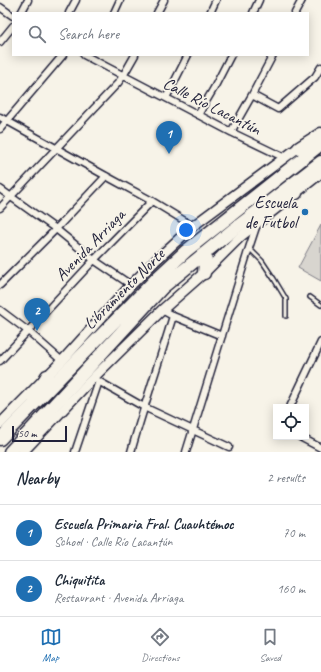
<!DOCTYPE html>
<meta charset="utf-8">
<style>
:root{--surface:#fff;--page:#f6f6f7;--text:#1f2937;--muted:#747a83;--line:#e0e1e3;--accent:#1f6fb2}
body{margin:0;font-family:Caveat,sans-serif;background:var(--page);color:var(--text)}
.controls{position:absolute;right:12px;bottom:12px;display:grid;overflow:hidden;border-radius:0px;box-shadow:0 2px 10px #0003}
.controls button{width:36px;height:36px;display:grid;place-items:center;padding:0;border:0;border-bottom:1px solid var(--line);background:var(--surface);color:var(--text);font:20px sans-serif}
.scale{position:absolute;left:12px;bottom:10px;width:55px;box-sizing:border-box;padding-left:4px;border:2px solid #22223b;border-top:0;font-size:11px;line-height:14px;white-space:nowrap;color:#22223b;-webkit-text-stroke:3px #f7f3e8;paint-order:stroke}
.you{position:absolute;left:186px;top:230px;width:14px;height:14px;margin:-10px;border:3px solid #fff;border-radius:50%;background:#1a73e8;box-shadow:0 0 0 6px #1a73e833}
.badge{display:grid;place-items:center;width:26px;height:26px;border-radius:50%;background:var(--accent);color:#fff;font-size:13px;font-weight:700}
.pin{position:absolute;translate:-50% -33px;filter:drop-shadow(0 1px 2px #0008)}
.pin::after{content:'';position:absolute;top:21px;width:14px;height:12px;background:inherit;clip-path:polygon(0 0,100% 0,50% 100%)}
.list{margin:0;padding:0;list-style:none}
h2{display:flex;justify-content:space-between;align-items:center;height:52px;margin:0;padding:0 16px;font-size:17px}
h2 small{font-size:13px;font-weight:400;color:var(--muted)}
.list li{display:grid;grid-template-columns:26px 1fr auto;gap:12px;align-items:center;box-sizing:border-box;height:56px;padding:0 16px;border-top:1px solid var(--line)}
.list b{display:block;font-size:15px;white-space:nowrap}
.list p{margin:0;font-size:13px;white-space:nowrap;color:var(--muted)}
.list em{font-size:13px;font-style:normal;color:var(--muted)}
.icon{flex:none;width:22px;height:22px;fill:none;stroke:currentColor;stroke-width:2;stroke-linecap:round;stroke-linejoin:round}
.map{position:relative;flex:none;width:321px;height:452px;overflow:hidden}
.search{position:absolute;background:var(--surface);box-shadow:0 2px 10px #0003;left:12px;right:12px;top:12px;height:44px;display:flex;align-items:center;gap:10px;box-sizing:border-box;padding:0 14px;border-radius:0px;color:var(--muted);font-size:15px}
.sheet{height:164px;background:var(--surface)}
nav{display:flex;justify-content:space-around;align-items:center;box-sizing:border-box;height:56px;border-top:1px solid var(--line);background:var(--surface);font-size:11px;color:var(--muted)}
nav a{display:grid;justify-items:center;gap:2px}
nav .on{color:var(--accent)}
.map>svg:first-child{display:block}
.green{fill:#d8d5cf;stroke:#7d7c85}
.lines{fill:none;stroke-linecap:round;stroke-linejoin:round}
.lane-casing{stroke:#22223b;stroke-width:6}
.street-casing{stroke:#22223b;stroke-width:9}
.secondary-casing{stroke:#22223b;stroke-width:12}
.highway-casing{stroke:#22223b;stroke-width:15}
.lane{stroke:#f7f3e8;stroke-width:3}
.street{stroke:#f7f3e8;stroke-width:6}
.secondary{stroke:#f7f3e8;stroke-width:9}
.highway{stroke:#f7f3e8;stroke-width:12}
.poi-dot{fill:#1f6fb2;stroke:#f7f3e8;stroke-width:1.5}
.labels{text-anchor:middle;dominant-baseline:central;stroke-width:3.5;stroke-linejoin:round;paint-order:stroke}
.street-label{font-size:17px;fill:#22223b;stroke:#f7f3e8}
.poi-label{font-size:17px;fill:#22223b;stroke:#f7f3e8;text-anchor:end}
</style>
<div class="map">
<svg width="321" height="452" viewBox="0 0 321 452">
<rect width="100%" height="100%" fill="#f7f3e8"/>
<filter id="ink" filterUnits="userSpaceOnUse"><feTurbulence type="fractalNoise" baseFrequency=".025" numOctaves="2"/><feDisplacementMap in="SourceGraphic" scale="8" xChannelSelector="R" yChannelSelector="G"/><feConvolveMatrix kernelMatrix="1 2 1 2 8 2 1 2 1" color-interpolation-filters="sRGB"/></filter>
<g filter="url(#ink)">
<!-- green -->
<path class="green" d="M321 225V281L298 268Z"/>
<g class="lines">
<!-- lane casing -->
<g class="lane-casing">
<path id="lane" d="M249 248 262 261 274 279 286 299V316
M310 297 321 305"/>
</g>
<!-- street casing -->
<g class="street-casing">
<path id="street" d="M0 7 13 16
M21 13 28 0
M69 13 76 0
M114 13 120 0
M157 13 164 0
M210 13 216 0
M253 13 259 0
M295 13 302 0
M0 42 13 26
M84 55 231 132 285 158
M252 95 278 109 315 77 321 67
M166 98 188 55
M198 115 214 88 231 55
M0 117 106 176 152 201 193 226
M0 129 63 55
M231 132 252 95 273 55
M0 189 56 229 94 260 131 285
M0 208 118 83 123 76 135 55
M0 285 56 229 106 176
M0 310 28 331 62 361
M162 310 173 316 222 336
M0 361 94 260 152 201
M93 378 144 407 229 447
M290 407 321 342
M300 437 321 448
M75 452 99 381
M131 452C144 406 159 362 173 316
M186 452 249 248 257 224"/>
</g>
<!-- secondary casing -->
<g class="secondary-casing">
<path id="secondary" d="M0 424 62 361 131 285 154 262 193 226 303 144
M23 452 93 378 162 310 204 273 240 237 321 173"/>
</g>
<!-- highway casing -->
<g class="highway-casing">
<path id="highway" d="M299 148 321 134
M278 199 296 193
M204 273 206 252
M34 398 47 376
M0 439 157 278 186 251 321 144
M10 452 29 432 163 287 234 229 321 162"/>
</g>
<!-- lane -->
<use href="#lane" class="lane"/>
<!-- street -->
<use href="#street" class="street"/>
<!-- secondary -->
<use href="#secondary" class="secondary"/>
<!-- highway -->
<use href="#highway" class="highway"/>
</g>
</g>
<!-- markers -->
<circle class="poi-dot" cx="305" cy="212" r="4"/>
<g class="labels">
<!-- street labels -->
<g class="street-label">
<text transform="translate(212 106) rotate(27)">Calle Río Lacantún</text>
<text transform="translate(90 245) rotate(-46)">Avenida Arriaga</text>
<text transform="translate(124 289) rotate(-45)">Libramiento Norte</text>
</g>
<!-- poi labels -->
<g class="poi-label">
<text x="297" y="202">Escuela<tspan x="297" dy="20">de Futbol</tspan></text>
</g>
</g>
</svg>
<div class="controls">
<button><svg class="icon" aria-label="locate" viewBox="0 0 24 24"><circle cx="12" cy="12" r="6"/><path d="M12 2v4M12 18v4M2 12h4M18 12h4"/></svg></button>
</div>
<div class="scale">50 m</div>
<div class="you"></div>
<div class="pin badge" style="left:169px;top:154px">1</div>
<div class="pin badge" style="left:37px;top:331px">2</div>
<div class="search"><svg class="icon" aria-label="search" viewBox="0 0 24 24"><circle cx="10" cy="10" r="6"/><path d="M15 15l6 6"/></svg>Search here</div>
</div>
<section class="sheet">
<h2>Nearby<small>2 results</small></h2>
<ul class="list">
<li><span class="badge">1</span><div><b>Escuela Primaria Fral. Cuauhtémoc</b><p>School · Calle Río Lacantún</p></div><em>70 m</em></li>
<li><span class="badge">2</span><div><b>Chiquitita</b><p>Restaurant · Avenida Arriaga</p></div><em>160 m</em></li>
</ul>
</section>
<nav>
<a class="on"><svg class="icon" aria-label="map" viewBox="0 0 24 24"><path d="M3 6l6-2 6 2 6-2v14l-6 2-6-2-6 2zM9 4v14M15 6v14"/></svg>Map</a>
<a><svg class="icon" aria-label="directions" viewBox="0 0 24 24"><path d="M12 3l9 9-9 9-9-9zM9 14v-3h6M13 9l2 2-2 2"/></svg>Directions</a>
<a><svg class="icon" aria-label="saved" viewBox="0 0 24 24"><path d="M7 4h10v16l-5-4-5 4z"/></svg>Saved</a>
</nav>
